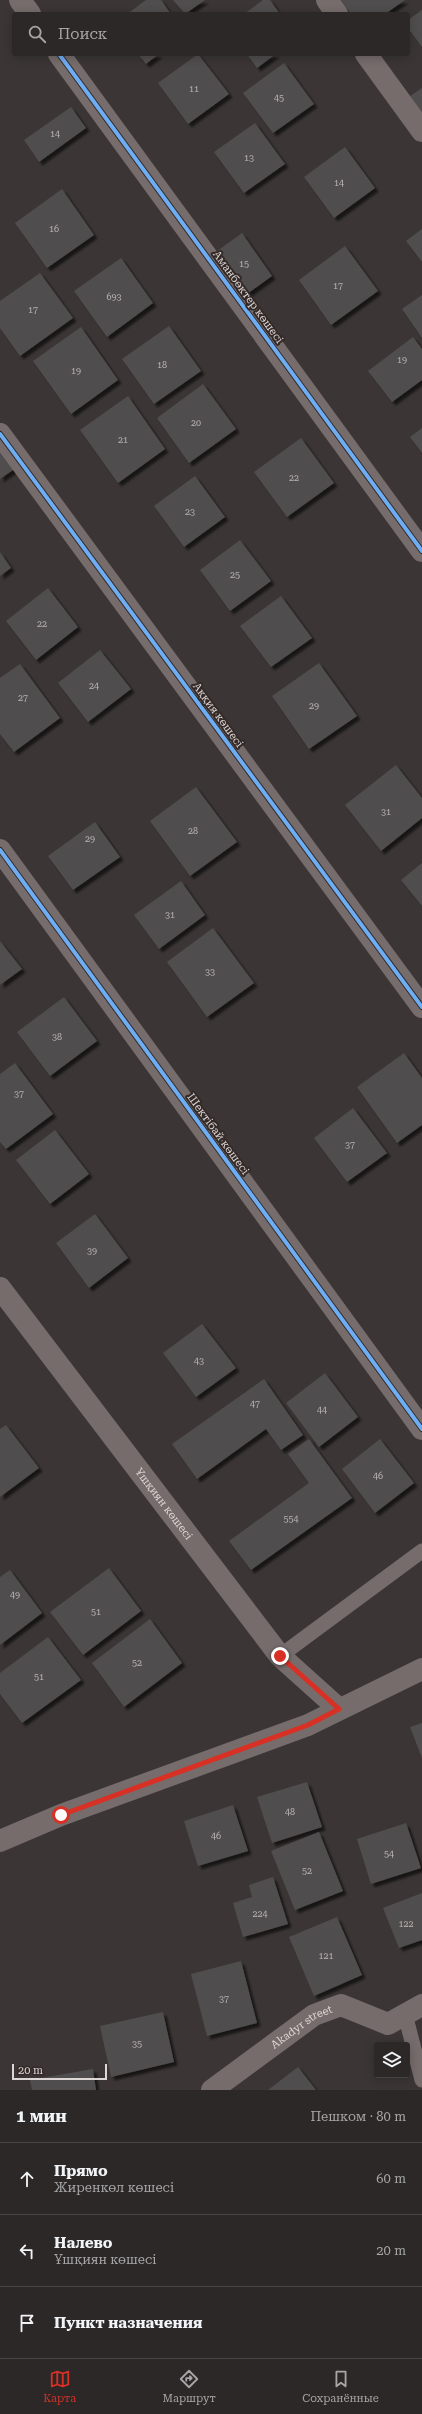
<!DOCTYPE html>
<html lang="ru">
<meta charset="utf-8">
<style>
:root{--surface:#2c2828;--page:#343030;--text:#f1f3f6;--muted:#a6a6a8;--line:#484445;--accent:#d93025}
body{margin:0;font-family:"Roboto Serif",serif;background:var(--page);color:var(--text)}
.controls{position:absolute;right:12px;bottom:12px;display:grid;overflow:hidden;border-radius:4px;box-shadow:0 2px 10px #0003}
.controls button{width:36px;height:36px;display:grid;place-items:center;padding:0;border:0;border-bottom:1px solid var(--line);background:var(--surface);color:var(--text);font:20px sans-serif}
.scale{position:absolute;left:12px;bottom:10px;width:95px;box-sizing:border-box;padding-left:4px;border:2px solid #dcd6d5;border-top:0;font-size:11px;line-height:14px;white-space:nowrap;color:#dcd6d5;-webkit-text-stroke:3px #342a28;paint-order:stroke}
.stop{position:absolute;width:12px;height:12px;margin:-9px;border:3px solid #d93025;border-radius:50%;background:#fff}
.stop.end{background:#d93025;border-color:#fff;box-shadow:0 1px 4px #0008}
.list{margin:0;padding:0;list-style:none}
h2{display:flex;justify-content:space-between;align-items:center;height:52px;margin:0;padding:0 16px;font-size:17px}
h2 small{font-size:13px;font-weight:400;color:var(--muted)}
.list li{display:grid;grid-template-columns:26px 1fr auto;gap:12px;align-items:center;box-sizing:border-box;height:72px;padding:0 16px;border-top:1px solid var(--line)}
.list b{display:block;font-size:15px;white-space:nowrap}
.list p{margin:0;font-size:13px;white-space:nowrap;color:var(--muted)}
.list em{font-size:13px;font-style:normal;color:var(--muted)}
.icon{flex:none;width:22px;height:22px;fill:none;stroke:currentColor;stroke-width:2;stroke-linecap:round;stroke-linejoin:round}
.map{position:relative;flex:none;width:422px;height:2090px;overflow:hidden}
.search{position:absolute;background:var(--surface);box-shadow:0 2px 10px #0003;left:12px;right:12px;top:12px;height:44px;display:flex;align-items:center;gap:10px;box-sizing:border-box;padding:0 14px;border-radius:4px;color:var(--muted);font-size:15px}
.sheet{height:268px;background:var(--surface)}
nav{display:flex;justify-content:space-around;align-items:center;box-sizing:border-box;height:56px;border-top:1px solid var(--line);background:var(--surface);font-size:11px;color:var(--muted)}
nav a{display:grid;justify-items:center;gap:2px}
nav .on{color:var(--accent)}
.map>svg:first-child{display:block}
.building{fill:#4f4d4e;filter:url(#shadow)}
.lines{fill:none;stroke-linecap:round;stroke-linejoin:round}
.service{stroke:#756c6b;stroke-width:15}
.minor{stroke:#756c6b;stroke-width:22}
.cycleway-casing{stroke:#342a28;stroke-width:6}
.cycleway{stroke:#6dadf4;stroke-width:4}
.route{stroke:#d93025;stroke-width:5}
.labels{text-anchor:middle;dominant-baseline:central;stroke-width:4;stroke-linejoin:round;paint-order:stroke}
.number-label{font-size:9px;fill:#b9b4b3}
.street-label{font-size:11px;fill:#dcd6d5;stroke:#342a28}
</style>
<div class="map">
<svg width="422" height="2090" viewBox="0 0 422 2090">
<defs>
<filter id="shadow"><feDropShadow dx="3.5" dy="3.5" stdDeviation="1" flood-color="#0009"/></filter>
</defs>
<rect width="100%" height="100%" fill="#3b3635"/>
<!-- building -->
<path class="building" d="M146 0H161L171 14H127Z
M173 0H205L185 14Z
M263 0H270L280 14H244Z
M341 0H405L385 14H351Z
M422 10V47L408 28V20Z
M138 54H159L146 64Z
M198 54 229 94 188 124 158 83Z
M247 54H276L257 68Z
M284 63 314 104 273 133 243 93Z
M422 88V114L410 96Z
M71 107 86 128 39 162 24 140Z
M255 123 285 164 244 193 214 152Z
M345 147 375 188 334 218 304 177Z
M62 189 94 235 47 268 15 223Z
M422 229V262L406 241Z
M242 233 272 276 247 294 216 252Z
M345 246 378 291 331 325 299 280Z
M121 258 153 303 107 337 74 291Z
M40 273 73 318 20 356 0 328V301Z
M422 295V338L402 309Z
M169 326 201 371 154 404 122 359Z
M81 327 118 380 71 414 33 361Z
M413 337 422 349V380L392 402 368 371Z
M203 384 236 429 189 463 157 418Z
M128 396 165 449 118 483 80 430Z
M422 428V453L410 437Z
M301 438 334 483 287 517 254 472Z
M0 445 16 468 0 479Z
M195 476 225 517 184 547 154 506Z
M240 540 271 581 230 611 200 570Z
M0 552 11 568 0 576Z
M48 588 78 627 36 660 6 621Z
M281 596 312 638 271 667 240 626Z
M100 650 131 689 88 722 58 683Z
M319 663 357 716 309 749 272 696Z
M20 664 60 718 14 752 0 734V678Z
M396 765 422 798V818L381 851 345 805Z
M196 787 237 842 190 876 150 821Z
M95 822 120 857 73 890 48 856Z
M422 863V906L401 880Z
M181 881 205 915 159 949 134 915Z
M213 928 254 983 207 1017 167 962Z
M0 941 22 969 0 985Z
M64 997 97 1041 50 1076 17 1032Z
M404 1053 422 1078V1125L397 1143 357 1087Z
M15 1063 53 1114 6 1149 0 1142V1074Z
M353 1108 387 1153 347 1182 314 1138Z
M55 1130 89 1174 50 1204 16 1160Z
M95 1214 128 1258 89 1288 56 1243Z
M202 1324 236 1368 196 1397 163 1353Z
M325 1373 358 1417 319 1447 286 1403Z
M264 1379 303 1435 281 1450 266 1429 197 1479 172 1444Z
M6 1425 39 1468 0 1497V1429Z
M309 1439 352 1498 251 1570 229 1541 309 1483 288 1454Z
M380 1439 414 1483 375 1513 342 1469Z
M109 1568 141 1611 83 1655 50 1612Z
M10 1570 42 1613 0 1645V1577Z
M150 1619 182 1663 124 1707 92 1663Z
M48 1637 81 1680 22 1723 0 1694V1673Z
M422 1723V1758L410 1727Z
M307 1782 322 1827 272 1843 257 1797Z
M233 1805 248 1851 198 1866 184 1821Z
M406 1823 421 1868 371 1884 357 1839Z
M319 1832 343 1891 295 1910 271 1851Z
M273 1877 288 1924 243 1937 233 1903 252 1897 249 1885Z
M422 1893V1940L399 1948 383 1908Z
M337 1917 362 1975 314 1996 289 1937Z
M241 1961 257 2023 207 2036 191 1974Z
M163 2012 174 2062 111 2077 100 2026Z
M298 2067 316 2090H268Z
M93 2069 96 2090H32L30 2080Z"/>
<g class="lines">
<!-- service -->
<path class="service" d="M280 1656 422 1551
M405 2014 422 2080"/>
<!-- minor -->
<g class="minor">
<path d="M20 0 30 14"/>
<path d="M327 0 337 14"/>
<path d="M59 54 422 551"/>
<path d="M366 54 422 131"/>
<path d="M0 434 422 1007"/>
<path d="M0 850 422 1429"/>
<path id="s1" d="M0 1288 280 1656 339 1709"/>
<path d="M0 1841 61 1815 308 1725 422 1669"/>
<path id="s2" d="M212 2090 314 2015 341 2005 388 2024 422 2005"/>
</g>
<!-- cycleway casing -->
<g class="cycleway-casing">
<path id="cycleway" d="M59 54 422 551
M0 434 422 1007
M0 850 422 1429"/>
</g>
<!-- cycleway -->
<use href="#cycleway" class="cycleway"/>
</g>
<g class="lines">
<!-- route -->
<path class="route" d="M61 1815 308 1725 339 1709 280 1656"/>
</g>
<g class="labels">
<!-- number labels -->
<g class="number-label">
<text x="194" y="89">11</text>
<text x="279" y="98">45</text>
<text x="55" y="134">14</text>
<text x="249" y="158">13</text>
<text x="339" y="183">14</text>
<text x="54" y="229">16</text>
<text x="244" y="264">15</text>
<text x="338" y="286">17</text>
<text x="114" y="297">693</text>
<text x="33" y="310">17</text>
<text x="402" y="360">19</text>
<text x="162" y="365">18</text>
<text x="76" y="371">19</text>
<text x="196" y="423">20</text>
<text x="123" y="440">21</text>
<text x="294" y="478">22</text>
<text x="190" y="512">23</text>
<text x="235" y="575">25</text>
<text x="42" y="624">22</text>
<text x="94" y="686">24</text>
<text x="23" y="698">27</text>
<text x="314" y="706">29</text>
<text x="386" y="812">31</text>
<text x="193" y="831">28</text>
<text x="90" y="839">29</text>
<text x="170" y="915">31</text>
<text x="210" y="972">33</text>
<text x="57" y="1037">38</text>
<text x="19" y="1094">37</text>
<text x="350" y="1145">37</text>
<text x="92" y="1251">39</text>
<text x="199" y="1361">43</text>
<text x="255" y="1404">47</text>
<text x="322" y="1410">44</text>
<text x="378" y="1476">46</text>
<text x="291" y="1519">554</text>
<text x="15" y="1595">49</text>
<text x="96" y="1612">51</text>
<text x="137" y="1663">52</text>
<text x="39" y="1677">51</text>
<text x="290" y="1812">48</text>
<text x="216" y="1836">46</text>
<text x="389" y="1854">54</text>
<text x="307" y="1871">52</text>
<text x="260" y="1914">224</text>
<text x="406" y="1924">122</text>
<text x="326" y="1956">121</text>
<text x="224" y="1999">37</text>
<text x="137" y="2044">35</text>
</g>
<!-- street labels -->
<g class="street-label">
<text transform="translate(248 297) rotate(54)">Аманбөктер көшесі</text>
<text transform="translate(218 715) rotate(54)">Аққия көшесі</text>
<text transform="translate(218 1134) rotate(54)">Шектібай көшесі</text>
<text stroke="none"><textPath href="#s1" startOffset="271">Ұшқиян көшесі</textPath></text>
<text stroke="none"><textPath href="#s2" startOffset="110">Akadyr street</textPath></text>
</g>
</g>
</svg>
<div class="controls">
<button><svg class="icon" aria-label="layers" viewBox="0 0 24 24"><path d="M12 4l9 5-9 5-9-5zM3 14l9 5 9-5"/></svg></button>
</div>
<div class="scale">20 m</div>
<div class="stop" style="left:61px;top:1815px"></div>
<div class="stop end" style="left:280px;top:1656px"></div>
<div class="search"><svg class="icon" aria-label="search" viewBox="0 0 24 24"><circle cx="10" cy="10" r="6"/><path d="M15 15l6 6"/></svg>Поиск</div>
</div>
<section class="sheet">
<h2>1 мин<small>Пешком · 80 m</small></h2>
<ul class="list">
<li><svg class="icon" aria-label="ahead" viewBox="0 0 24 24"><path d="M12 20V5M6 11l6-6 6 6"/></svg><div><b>Прямо</b><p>Жиренкөл көшесі</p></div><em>60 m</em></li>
<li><svg class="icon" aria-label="left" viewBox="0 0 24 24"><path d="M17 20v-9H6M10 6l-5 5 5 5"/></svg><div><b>Налево</b><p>Ұшқиян көшесі</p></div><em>20 m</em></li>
<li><svg class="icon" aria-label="arrive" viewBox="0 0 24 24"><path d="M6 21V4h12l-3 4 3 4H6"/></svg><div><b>Пункт назначения</b></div></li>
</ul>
</section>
<nav>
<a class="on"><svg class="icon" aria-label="map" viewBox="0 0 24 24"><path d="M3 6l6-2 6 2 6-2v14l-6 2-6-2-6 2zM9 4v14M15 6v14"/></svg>Карта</a>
<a><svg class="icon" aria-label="directions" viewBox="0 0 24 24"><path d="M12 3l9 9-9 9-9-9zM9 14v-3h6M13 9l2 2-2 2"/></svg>Маршрут</a>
<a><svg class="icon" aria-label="saved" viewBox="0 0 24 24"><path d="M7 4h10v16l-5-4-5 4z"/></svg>Сохранённые</a>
</nav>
